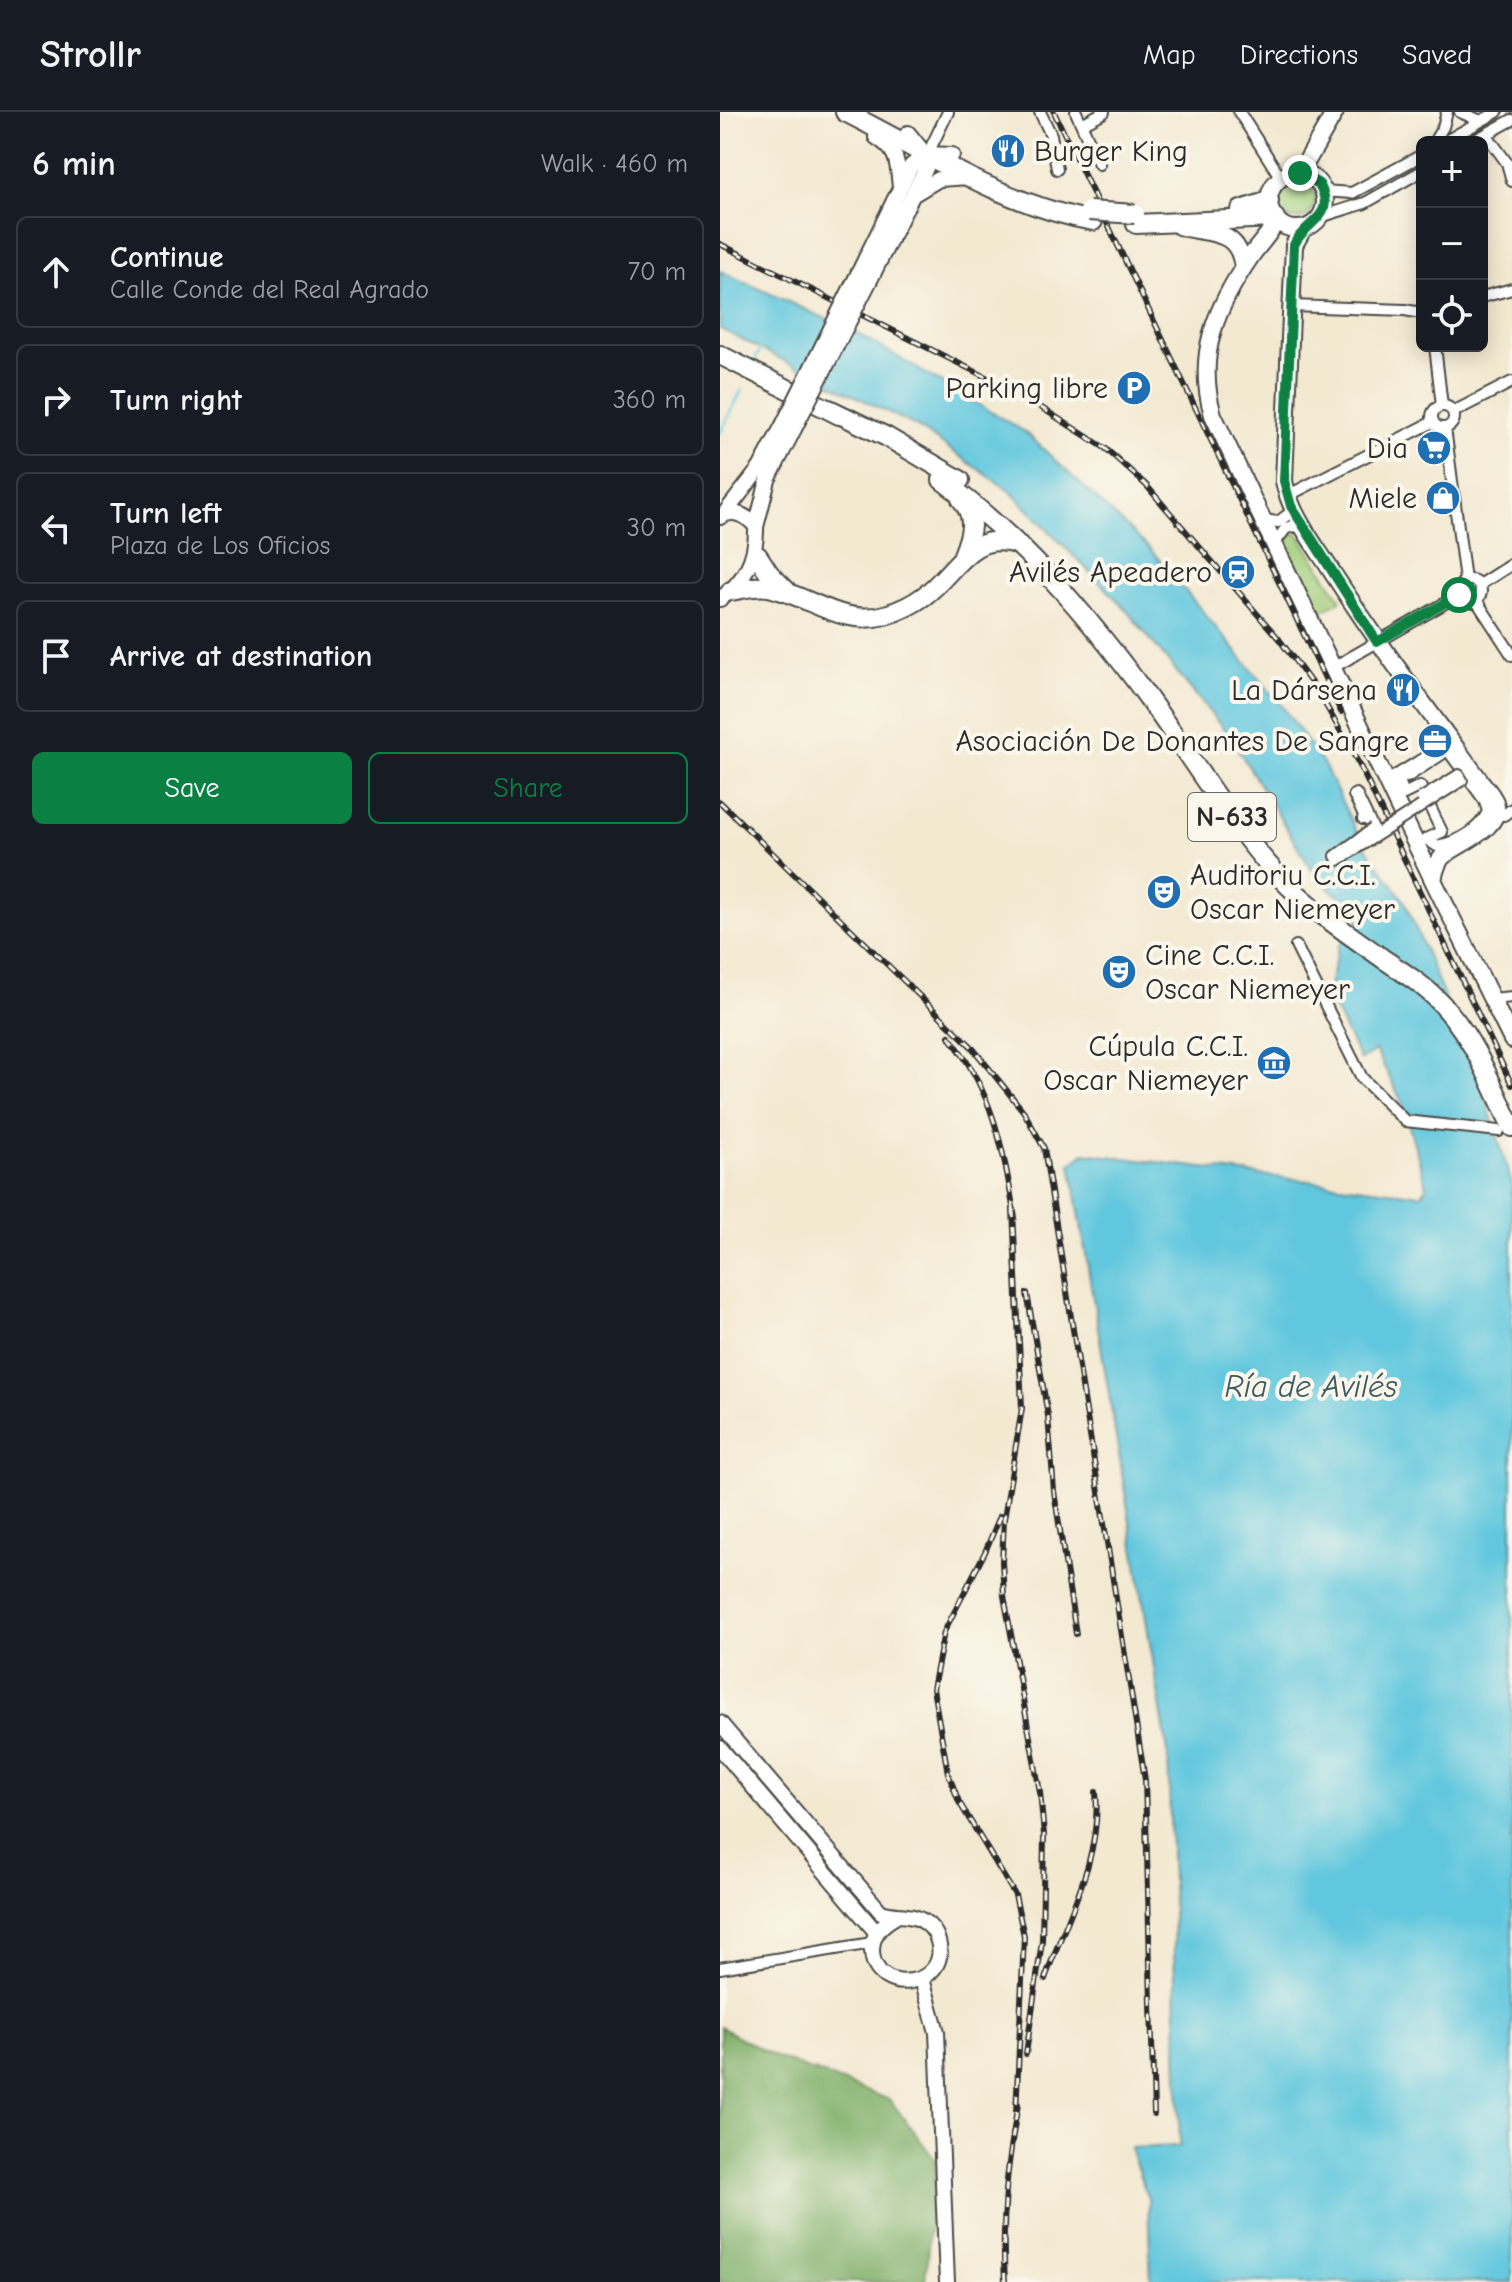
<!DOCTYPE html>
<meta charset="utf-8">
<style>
:root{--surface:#171b24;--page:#242831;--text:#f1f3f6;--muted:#9ea1a6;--line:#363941;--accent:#0b8043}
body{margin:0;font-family:"Comic Neue",sans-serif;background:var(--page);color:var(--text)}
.controls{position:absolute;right:24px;top:24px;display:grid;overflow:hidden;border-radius:12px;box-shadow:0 4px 20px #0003}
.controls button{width:72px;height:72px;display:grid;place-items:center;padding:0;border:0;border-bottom:2px solid var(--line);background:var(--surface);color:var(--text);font:40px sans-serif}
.stop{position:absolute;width:24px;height:24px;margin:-18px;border:6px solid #0b8043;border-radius:50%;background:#fff}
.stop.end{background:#0b8043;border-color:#fff;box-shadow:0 2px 8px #0008}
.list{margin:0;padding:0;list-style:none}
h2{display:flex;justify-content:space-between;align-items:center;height:104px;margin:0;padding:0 32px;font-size:34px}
h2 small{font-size:26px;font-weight:400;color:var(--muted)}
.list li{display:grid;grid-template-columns:52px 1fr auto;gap:24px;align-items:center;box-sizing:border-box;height:112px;margin:0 16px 16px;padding:0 16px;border:2px solid var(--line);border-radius:12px}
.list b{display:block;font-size:30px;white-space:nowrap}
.list p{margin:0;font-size:26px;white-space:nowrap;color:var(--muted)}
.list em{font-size:26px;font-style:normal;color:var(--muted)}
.actions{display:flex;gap:16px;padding:24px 32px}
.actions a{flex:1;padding:18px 0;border:2px solid var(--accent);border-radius:12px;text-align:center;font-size:28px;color:var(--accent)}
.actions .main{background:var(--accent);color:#fff}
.icon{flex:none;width:44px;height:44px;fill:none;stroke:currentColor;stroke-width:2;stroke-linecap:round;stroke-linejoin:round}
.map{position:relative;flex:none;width:792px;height:2170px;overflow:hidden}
header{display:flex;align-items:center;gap:48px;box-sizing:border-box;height:112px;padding:0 40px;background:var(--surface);border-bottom:2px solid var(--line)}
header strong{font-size:38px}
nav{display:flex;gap:44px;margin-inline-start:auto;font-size:28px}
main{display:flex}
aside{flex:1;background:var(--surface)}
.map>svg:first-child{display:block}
.green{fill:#a0cd7a;stroke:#667c52;stroke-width:2}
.forest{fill:#80b06a;stroke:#566e4a;stroke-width:2}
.water{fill:#61c7de;stroke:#467984;stroke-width:2}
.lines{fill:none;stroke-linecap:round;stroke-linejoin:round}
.stream{stroke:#61c7de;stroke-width:3}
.street-casing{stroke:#494844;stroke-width:14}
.secondary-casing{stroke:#494844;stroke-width:18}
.primary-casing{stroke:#494844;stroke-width:20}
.highway-casing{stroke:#494844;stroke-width:22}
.street{stroke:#fff;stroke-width:10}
.secondary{stroke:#fff;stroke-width:14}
.primary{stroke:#fff;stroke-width:16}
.highway{stroke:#fff;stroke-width:18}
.rail-casing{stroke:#2b2b2b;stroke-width:6}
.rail{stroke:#fbf7ec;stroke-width:3;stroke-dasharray:9;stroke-linecap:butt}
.street-bridge-casing{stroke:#494844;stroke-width:14;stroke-linecap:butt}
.secondary-bridge-casing{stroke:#494844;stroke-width:18;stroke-linecap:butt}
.highway-bridge-casing{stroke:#494844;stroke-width:22;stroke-linecap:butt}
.street-bridge{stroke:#fff;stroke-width:10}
.secondary-bridge{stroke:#fff;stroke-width:14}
.highway-bridge{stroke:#fff;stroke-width:18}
.route{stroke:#0b8043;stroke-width:10}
.labels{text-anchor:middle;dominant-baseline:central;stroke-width:8;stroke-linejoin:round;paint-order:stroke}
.shield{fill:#fbf7ec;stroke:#696865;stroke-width:2}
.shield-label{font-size:28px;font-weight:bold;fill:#2b2b2b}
.poi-label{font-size:30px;fill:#2b2b2b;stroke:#fbf7ec;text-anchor:end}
.water-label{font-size:32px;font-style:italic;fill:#3b5a61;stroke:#fbf7ec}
</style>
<header>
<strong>Strollr</strong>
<nav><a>Map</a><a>Directions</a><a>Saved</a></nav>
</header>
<main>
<aside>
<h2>6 min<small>Walk · 460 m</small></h2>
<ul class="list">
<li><svg class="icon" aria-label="ahead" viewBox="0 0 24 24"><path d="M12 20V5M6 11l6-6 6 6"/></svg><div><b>Continue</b><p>Calle Conde del Real Agrado</p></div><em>70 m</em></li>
<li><svg class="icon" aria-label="right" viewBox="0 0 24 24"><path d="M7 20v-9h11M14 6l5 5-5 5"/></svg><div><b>Turn right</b></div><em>360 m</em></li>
<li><svg class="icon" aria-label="left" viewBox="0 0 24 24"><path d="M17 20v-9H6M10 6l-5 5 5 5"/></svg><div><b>Turn left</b><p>Plaza de Los Oficios</p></div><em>30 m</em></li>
<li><svg class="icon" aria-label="arrive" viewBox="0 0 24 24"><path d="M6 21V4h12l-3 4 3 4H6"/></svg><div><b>Arrive at destination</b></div></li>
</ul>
<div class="actions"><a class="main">Save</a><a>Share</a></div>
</aside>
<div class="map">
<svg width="792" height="2170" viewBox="0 0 792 2170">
<rect width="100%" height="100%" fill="#fbf7ec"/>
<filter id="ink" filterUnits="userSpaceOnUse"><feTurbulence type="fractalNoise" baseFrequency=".0125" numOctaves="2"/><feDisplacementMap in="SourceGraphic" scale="16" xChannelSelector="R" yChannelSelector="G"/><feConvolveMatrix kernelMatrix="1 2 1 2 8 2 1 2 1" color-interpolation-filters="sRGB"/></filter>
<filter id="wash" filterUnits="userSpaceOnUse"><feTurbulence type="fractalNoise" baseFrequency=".006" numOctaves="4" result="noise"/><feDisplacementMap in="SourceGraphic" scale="32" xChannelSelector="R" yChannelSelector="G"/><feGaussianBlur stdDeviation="1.8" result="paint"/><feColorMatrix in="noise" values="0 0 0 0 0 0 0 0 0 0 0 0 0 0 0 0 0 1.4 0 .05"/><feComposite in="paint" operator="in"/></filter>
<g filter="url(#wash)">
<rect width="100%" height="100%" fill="#f3e9d1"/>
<!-- green -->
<path class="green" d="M557 88a19 19 0 1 1 38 0a19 19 0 1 1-38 0Z
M574 421 579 423 621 488 596 502 565 434V426Z"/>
<!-- forest -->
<path class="forest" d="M0 1915 55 1945 170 1988 216 2049 205 2170H0Z"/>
<!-- water -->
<path class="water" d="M0 159 135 220 305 320 431 438 563 595 604 653 639 725 685 790 765 984 792 1072V2170H431L428 2087 410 2036 460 2034 448 1640 351 1052 364 1041 701 1083 707 1076 682 990 656 939 640 948 607 881 619 833 640 812 629 793 597 766 511 626 403 494 290 379 196 314 0 217Z"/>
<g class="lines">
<!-- stream -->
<path class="stream" d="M36 246 41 237
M0 321 22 278"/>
</g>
</g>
<g filter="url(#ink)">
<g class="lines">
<!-- street casing -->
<g class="street-casing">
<path id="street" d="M320 0 331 23 337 57
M356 0 379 52
M519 0 561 66
M740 0 761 9
M362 12 384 0
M766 22 787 51 792 69
M714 30 723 15 727 0
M724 30 777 0
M752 30 792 8
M212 33 228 0
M603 79 632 81 702 43
M600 105 645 91 702 59
M762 185 792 177
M571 194 685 198 701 201
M715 234 722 294
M712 305a11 11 0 1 1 22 0a11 11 0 1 1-22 0Z
M733 300 792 270
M725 316 745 468
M567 384 713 310
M543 408 558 410 570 401 571 394
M554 432 566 416 575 414 584 416
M739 479a11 11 0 1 1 22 0a11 11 0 1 1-22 0Z
M759 473 792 452
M756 488 792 543
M614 555 739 483
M724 633 765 689 768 700C758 719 738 730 717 734L706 727 722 720 700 674 684 682 677 663 687 665 722 642Z
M675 664 709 643
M776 702 784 703 792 697
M643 707 645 706 634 683 636 682 653 717
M576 834 642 966 685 1009 779 1019
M773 887 792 885
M0 1856 152 1831"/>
</g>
<!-- secondary casing -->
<g class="secondary-casing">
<path id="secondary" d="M156 25C179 39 177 50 180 75
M194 82 219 67 249 65
M139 160 191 54 205 42 232 43
M151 166 206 56 205 42 188 21
M5 401 40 356 62 315
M0 405C13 396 28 404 36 415 37 445 24 470 0 487
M36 415 48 368 74 317
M0 1611 161 1800C175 1805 191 1801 203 1809 211 1814 216 1821 218 1829 231 1875 154 1887 152 1839 152 1822 161 1813 175 1805
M0 1636 156 1820
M202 1867 217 1920 227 2170"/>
</g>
<!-- primary casing -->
<g class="primary-casing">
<path id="primary" d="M580 61 615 0
M549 89a28 28 0 1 1 56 0a28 28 0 1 1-56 0Z
M557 108C551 121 539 132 531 144 497 194 475 242 493 303L713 768 792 928
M459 114C488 123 519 115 523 156
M583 117 574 133 564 369C571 404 594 431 612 460 659 533 710 601 761 670 766 676 772 683 775 690 784 717 737 731 722 745 716 752 715 760 713 768"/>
</g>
<!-- highway casing -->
<g class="highway-casing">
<path id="highway" d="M125 0C205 40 284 93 373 109
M521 98 549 89
M416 112 555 106
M0 243 119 303
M109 297 167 325 240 368
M222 368C304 429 366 501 426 583 466 638 502 698 546 750 579 789 621 817 662 846 686 862 710 877 728 899 757 933 773 976 792 1015
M241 387C257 405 251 423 243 443
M38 444 49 461 67 479
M11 479C22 477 36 473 48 475 88 483 122 515 165 503 179 499 192 493 204 484 237 460 250 416 299 433"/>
</g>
<!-- street -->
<use href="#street" class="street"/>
<!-- secondary -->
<use href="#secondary" class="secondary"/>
<!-- primary -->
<use href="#primary" class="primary"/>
<!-- highway -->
<use href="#highway" class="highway"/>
<!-- rail casing -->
<g class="rail-casing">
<path id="rail" d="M334 0 621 600
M0 132 298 281 385 336 426 373 559 527 600 583 639 652 792 973
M0 690 251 934 304 1000 324 1036 425 1668 434 2002
M229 924C274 981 283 1036 295 1106
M293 1097 302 1296 284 1407 282 1450 284 1484 320 1680 324 1723 322 1829 306 1942
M307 1181 328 1304 334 1379 356 1522
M280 1404 265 1440 224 1520 213 1577 228 1661 239 1690 295 1783 304 1824 296 2002
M325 1867C346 1806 382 1747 376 1680
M285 2170C281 2104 287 2056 298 1992"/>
</g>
<!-- rail -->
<use href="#rail" class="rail"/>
<!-- street-bridge casing -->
<g class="street-bridge-casing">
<path id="street-bridge" d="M653 717 616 744 618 748 742 668 739 663 702 686"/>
</g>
<!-- secondary-bridge casing -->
<g class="secondary-bridge-casing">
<path id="secondary-bridge" d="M62 315 139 160
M74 317 151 166"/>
</g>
<!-- highway-bridge casing -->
<g class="highway-bridge-casing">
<path id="highway-bridge" d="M369 99 415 102"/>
</g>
<!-- street-bridge -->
<use href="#street-bridge" class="street-bridge"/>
<!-- secondary-bridge -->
<use href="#secondary-bridge" class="secondary-bridge"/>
<!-- highway-bridge -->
<use href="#highway-bridge" class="highway-bridge"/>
</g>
</g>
<g class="lines" filter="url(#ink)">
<!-- route -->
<path class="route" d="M580 61 599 72C618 106 585 108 574 133L564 369 571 394 657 530 739 483"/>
</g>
<!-- icons -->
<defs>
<g id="restaurant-disc" transform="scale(1.8)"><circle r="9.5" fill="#1f6fb2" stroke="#fbf7ec"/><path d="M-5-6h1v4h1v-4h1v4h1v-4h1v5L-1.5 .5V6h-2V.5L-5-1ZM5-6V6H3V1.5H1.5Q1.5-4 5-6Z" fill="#fff"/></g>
<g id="parking-disc" transform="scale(1.8)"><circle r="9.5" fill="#1f6fb2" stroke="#fbf7ec"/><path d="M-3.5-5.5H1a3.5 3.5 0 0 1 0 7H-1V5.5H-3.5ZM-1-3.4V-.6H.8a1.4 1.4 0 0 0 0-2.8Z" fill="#fff"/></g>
<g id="supermarket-disc" transform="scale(1.8)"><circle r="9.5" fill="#1f6fb2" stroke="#fbf7ec"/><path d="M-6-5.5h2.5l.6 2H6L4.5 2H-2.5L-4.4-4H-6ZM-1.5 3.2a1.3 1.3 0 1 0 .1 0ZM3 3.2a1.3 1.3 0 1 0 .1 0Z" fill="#fff"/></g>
<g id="shop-disc" transform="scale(1.8)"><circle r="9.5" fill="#1f6fb2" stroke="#fbf7ec"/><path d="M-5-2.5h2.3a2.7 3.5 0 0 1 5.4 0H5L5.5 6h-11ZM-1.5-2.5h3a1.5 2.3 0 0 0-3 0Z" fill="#fff"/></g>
<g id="station-disc" transform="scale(1.8)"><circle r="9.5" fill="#1f6fb2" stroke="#fbf7ec"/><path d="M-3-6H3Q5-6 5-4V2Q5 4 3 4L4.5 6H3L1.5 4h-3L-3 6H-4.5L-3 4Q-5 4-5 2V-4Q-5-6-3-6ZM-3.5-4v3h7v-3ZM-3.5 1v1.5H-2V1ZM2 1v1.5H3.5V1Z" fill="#fff"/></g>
<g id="office-disc" transform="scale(1.8)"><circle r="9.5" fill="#1f6fb2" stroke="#fbf7ec"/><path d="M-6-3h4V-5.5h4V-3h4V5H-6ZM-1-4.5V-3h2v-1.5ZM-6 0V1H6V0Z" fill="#fff"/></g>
<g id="theatre-disc" transform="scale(1.8)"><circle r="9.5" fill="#1f6fb2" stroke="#fbf7ec"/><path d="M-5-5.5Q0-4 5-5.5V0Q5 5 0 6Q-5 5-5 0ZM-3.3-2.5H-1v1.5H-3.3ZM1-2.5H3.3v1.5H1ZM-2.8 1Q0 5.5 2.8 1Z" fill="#fff"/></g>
<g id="museum-disc" transform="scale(1.8)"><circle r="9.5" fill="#1f6fb2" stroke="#fbf7ec"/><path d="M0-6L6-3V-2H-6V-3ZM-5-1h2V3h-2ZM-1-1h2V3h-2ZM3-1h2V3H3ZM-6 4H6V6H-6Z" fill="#fff"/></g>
</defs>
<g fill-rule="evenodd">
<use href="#restaurant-disc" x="288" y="39"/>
<use href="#parking-disc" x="414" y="276"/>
<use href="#supermarket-disc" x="714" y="336"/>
<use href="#shop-disc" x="723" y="386"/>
<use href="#station-disc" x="518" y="460"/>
<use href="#restaurant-disc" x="683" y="578"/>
<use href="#office-disc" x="715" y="629"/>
<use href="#theatre-disc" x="444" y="780"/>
<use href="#theatre-disc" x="399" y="860"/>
<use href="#museum-disc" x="554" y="951"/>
</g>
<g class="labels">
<!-- shield labels -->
<rect class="shield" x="468" y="681" width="88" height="48" rx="6"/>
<g class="shield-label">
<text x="512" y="705">N-633</text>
</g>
<!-- poi labels -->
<g class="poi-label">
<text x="314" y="39" text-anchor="start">Burger King</text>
<text x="388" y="276">Parking libre</text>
<text x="688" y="336">Dia</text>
<text x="697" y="386">Miele</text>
<text x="492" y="460">Avilés Apeadero</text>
<text x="657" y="578">La Dársena</text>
<text x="689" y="629">Asociación De Donantes De Sangre</text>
<text x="470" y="763" text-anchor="start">Auditoriu C.C.I.<tspan x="470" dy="34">Oscar Niemeyer</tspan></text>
<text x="425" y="843" text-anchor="start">Cine C.C.I.<tspan x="425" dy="34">Oscar Niemeyer</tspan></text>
<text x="528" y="934">Cúpula C.C.I.<tspan x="528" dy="34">Oscar Niemeyer</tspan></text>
</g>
<!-- water labels -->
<g class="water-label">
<text x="591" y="1274">Ría de Avilés</text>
</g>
</g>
</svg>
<div class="controls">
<button>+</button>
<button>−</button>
<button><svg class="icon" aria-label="locate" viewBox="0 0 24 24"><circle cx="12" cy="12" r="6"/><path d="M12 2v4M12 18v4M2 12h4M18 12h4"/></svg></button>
</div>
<div class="stop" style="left:739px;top:483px"></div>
<div class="stop end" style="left:580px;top:61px"></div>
</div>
</main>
